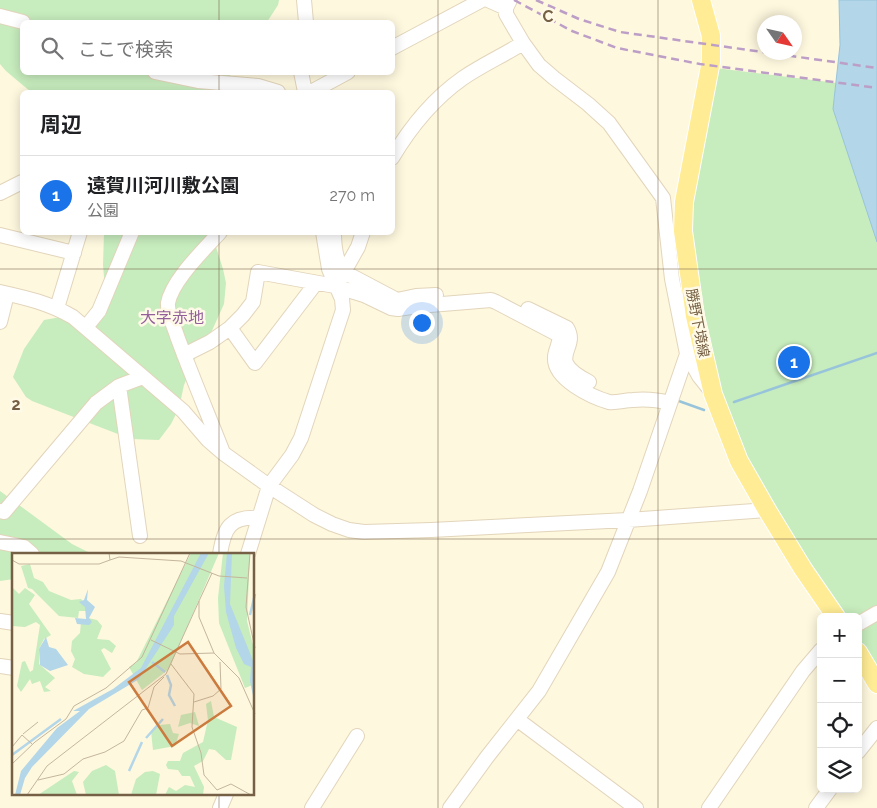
<!DOCTYPE html>
<html lang="ja">
<meta charset="utf-8">
<style>
:root{--surface:#fff;--page:#f6f6f6;--text:#202124;--muted:#757577;--line:#e0e0e0;--accent:#1a73e8}
body{margin:0;font-family:Raleway,"Noto Sans JP",sans-serif;background:var(--page);color:var(--text)}
.controls{position:absolute;right:15px;bottom:15px;display:grid;overflow:hidden;border-radius:8px;box-shadow:0 2px 12px #0003}
.controls button{width:45px;height:45px;display:grid;place-items:center;padding:0;border:0;border-bottom:1px solid var(--line);background:var(--surface);color:var(--text);font:25px sans-serif}
.compass{position:absolute;left:757px;top:15px;width:45px;height:45px;border-radius:50%;background:var(--surface);box-shadow:0 2px 12px #0003;rotate:124deg}
.you{position:absolute;left:421px;top:322px;width:18px;height:18px;margin:-12px;border:4px solid #fff;border-radius:50%;background:#1a73e8;box-shadow:0 0 0 8px #1a73e833}
.badge{display:grid;place-items:center;width:32px;height:32px;border-radius:50%;background:var(--accent);color:#fff;font-size:16px;font-weight:700}
.pin{position:absolute;translate:-50% -50%;border:2px solid #fff;box-shadow:0 1px 5px #0006}
.list{margin:0;padding:0;list-style:none}
h2{display:flex;justify-content:space-between;align-items:center;height:65px;margin:0;padding:0 20px;font-size:21px}
h2 small{font-size:16px;font-weight:400;color:var(--muted)}
.list li{display:grid;grid-template-columns:32px 1fr auto;gap:15px;align-items:center;box-sizing:border-box;height:80px;padding:0 20px;border-top:1px solid var(--line)}
.list b{display:block;font-size:19px;white-space:nowrap}
.list p{margin:0;font-size:16px;white-space:nowrap;color:var(--muted)}
.list em{font-size:16px;font-style:normal;color:var(--muted)}
.icon{flex:none;width:28px;height:28px;fill:none;stroke:currentColor;stroke-width:2;stroke-linecap:round;stroke-linejoin:round}
.map{position:relative;flex:none;width:877px;height:808px;overflow:hidden}
.search{position:absolute;background:var(--surface);box-shadow:0 2px 12px #0003;left:20px;top:20px;width:375px;height:55px;display:flex;align-items:center;gap:12px;box-sizing:border-box;padding:0 18px;border-radius:8px;color:var(--muted);font-size:19px}
.panel{position:absolute;background:var(--surface);box-shadow:0 2px 12px #0003;left:20px;top:90px;width:375px;height:145px;border-radius:8px}
.map>svg:first-child{display:block}
.green{fill:#c7ecbd}
.water{fill:#b3d6e8;stroke:#98c4db}
.lines{fill:none;stroke-linecap:round;stroke-linejoin:round}
.stream{stroke:#98c4db;stroke-width:2.5}
.minor-casing{stroke:#e2d5bb;stroke-width:16}
.major-casing{stroke:#fff;stroke-width:20}
.minor{stroke:#fff;stroke-width:14}
.major{stroke:#ffec95;stroke-width:18}
.rail{stroke:#bc9ec7;stroke-width:2.5;stroke-dasharray:8 5;stroke-linecap:butt}
.grid{fill:none;stroke:#766045;stroke-width:1;stroke-opacity:0.55}
.labels{text-anchor:middle;dominant-baseline:central;stroke-width:5;stroke-linejoin:round;paint-order:stroke}
.street-label{font-size:14px;fill:#766045;stroke:#fffae7}
.quarter-label{font-size:16px;fill:#92609a;stroke:#fffae7}
.inset-river{fill:none;stroke:#b3d6e8;stroke-width:2.5}
.inset-road{fill:none;stroke:#c4b69c;stroke-width:1}
.view{fill:#cc7b3e;fill-opacity:0.15;stroke:#cc7b3e;stroke-width:2.5}
.inset-edge{fill:none;stroke:#766045;stroke-width:2.5}
.grid-label{font-size:16px;text-anchor:middle;font-weight:bold;fill:#766045;stroke:#fffae7;stroke-width:5;stroke-linejoin:round;paint-order:stroke}
</style>
<div class="map">
<svg width="877" height="808" viewBox="0 0 877 808">
<rect width="100%" height="100%" fill="#fef8df"/>
<!-- green -->
<path class="green" d="M0 0H279L278 5 267 22H22V72L231 73 229 79 231 92H133L129 91 112 92H31L6 71 0 64Z
M715 68 877 88V673L858 643V617H841L743 458 723 410 698 313 688 233 690 195Z
M104 233H206L216 247 223 269 226 283 224 304 210 335 194 360 184 385 179 408 171 424 159 440 131 439 32 401 26 397 13 377 24 349 44 320 61 317 94 318 105 289 103 265Z
M0 491 72 544 92 554H14V579L0 581Z"/>
<!-- water -->
<path class="water" d="M839 0H877V242L833 109 840 45Z"/>
<g class="lines">
<!-- stream -->
<path class="stream" d="M676 400 704 410
M734 402 877 353"/>
<!-- minor casing -->
<g class="minor-casing">
<path id="minor" d="M304 0 306 22
M488 0 506 8
M510 0 506 8V14L523 43 539 65 554 78 588 104 609 123 663 198 672 279 687 354 699 376 711 391
M0 16 23 22
M392 48 482 0
M155 72 198 81 258 86 278 92
M301 72 305 92
M311 92 348 72
M392 158C411 126 433 99 463 78 482 65 504 55 523 43
M0 193 22 182
M220 232C205 249 172 280 168 303 167 313 174 326 177 336 191 374 207 412 222 450
M334 232C334 246 336 262 344 272L397 300 416 296 436 295
M0 235 74 253
M340 279 358 247 363 232
M316 283 255 363 230 328 243 315 253 302 258 272 335 286 364 295 391 308 398 309 418 306 491 300 496 302 559 335C561 343 555 350 555 357 553 379 592 397 609 402 617 403 625 400 633 400 645 399 658 400 669 403
M0 292C27 298 49 303 73 317L183 411 208 440 223 453 269 486 314 515 332 524 349 530 364 532 431 530 628 520 767 510
M57 308 80 232
M528 309 567 328C580 350 543 358 589 382
M0 322 7 294
M86 327 99 311 132 232
M184 355 210 342 230 328
M119 386 140 536
M0 511 4 512 96 403 119 386 143 377
M0 542 24 547 32 554
M220 554C224 528 230 516 259 518
M248 554 269 486 292 455 301 438 343 310 342 299 329 269 323 232
M0 621 14 623
M858 624 877 613
M0 666 14 668
M518 720 636 808
M858 752 877 728
M220 808 226 794
M312 808 357 736
M450 808 487 757 539 691 608 572 640 491 687 354
M709 808 803 671 821 650
M816 808 830 789"/>
</g>
<!-- major casing -->
<g class="major-casing">
<path id="major" d="M701 0 711 36V61L684 202 683 231 695 316 713 394 739 461 767 510 803 569 836 617
M858 652 877 684"/>
</g>
<!-- minor -->
<use href="#minor" class="minor"/>
<!-- major -->
<use href="#major" class="major"/>
<!-- rail -->
<path class="rail" d="M514 0 572 31 617 48 700 64 877 88
M536 0 579 19 620 32 877 68"/>
</g>
<!-- grid -->
<path class="grid" d="M219 0V22M438 0V808M658 0V808M219 72V92M219 232V554M0 269H877M0 539H877M219 794V808"/>
<g class="labels">
<!-- street labels -->
<g class="street-label">
<text transform="translate(698 323) rotate(79)">勝野下境線</text>
</g>
<!-- quarter labels -->
<g class="quarter-label">
<text x="172" y="317">大字赤地</text>
</g>
</g>
<!-- overview -->
<g transform="translate(12 553)">
<rect width="242" height="242" fill="#fef8df"/>
<path d="M179 0H207L157 116 130 137 117 114 124 110ZM211 0H238L235 68 242 96 243 131 233 135 207 70 206 45ZM18 11 22 25 31 29 37 38 59 47 69 46 76 53 74 58H67L66 65 47 63 20 36 16 35 9 13ZM0 34 7 41 13 35 23 42 17 51 39 82 32 86 27 96V111L43 125 33 134 39 138 32 139 28 128 20 131 18 126 9 139 5 133 10 109 13 108 18 119 21 117 28 72 24 69 13 74 0 73ZM76 65 85 67 90 73 85 86 97 87 104 93 100 100 92 95 89 97 99 116 91 124 72 121 60 114 63 106 59 98 60 88 68 80 69 69ZM199 148 202 164 225 174 219 207H214L203 197 197 196 191 208 182 213 192 234 191 242H153L157 234 164 238 173 232 183 234 178 223H170L166 217 156 216 154 212 156 208H168L171 200 191 189 196 167 194 151ZM183 159 187 173 178 170 166 174 169 162ZM158 171 161 180 167 181 163 193 141 197 139 178 147 172ZM94 212 103 218 107 242H74L71 229 80 218ZM62 218 67 219 60 228 65 242H26ZM141 218 148 221 144 242H119L124 226 133 219Z" fill="#c7ecbd"/>
<path d="M189 0H197L162 63V72L127 126 77 156 20 214 13 225 8 242H3L9 218 45 175 68 158H61L101 136 129 115ZM215 0H220L218 51 242 110V148L238 128 239 114 232 111 224 95 214 59 212 33ZM76 36 75 47 83 54 77 65 80 69 77 72 65 71 63 65 74 66 73 54 67 49 72 47ZM34 84 37 94 44 96 56 112 38 118 28 112 27 96Z" fill="#b3d6e8"/>
<path class="inset-river" d="M238 62 243 41M224 78 233 95M140 109 153 119M155 122 159 132 157 142 163 153M134 185 151 166M0 202 49 166M117 218 130 189"/>
<path class="inset-road" d="M97 0 98 7 107 4 169 8 207 23 235 25M238 0 234 54 243 95M0 7 7 11H87L98 7M200 20 187 48V64L202 100 227 125 243 161M139 87 168 101 202 100M159 111 182 141 180 174 189 200 192 222 205 237 219 231 239 242M182 149 201 143 209 136 208 109M11 181 26 169M0 194 10 182 20 191M0 211 23 189 54 166 62 153 94 135 130 104 178 0M26 227 52 221 71 206 93 199 112 188 130 157 136 155 142 134 152 124M15 242 35 213 154 121 187 48"/>
<path class="view" d="M176 89 219 153 160 193 117 129Z"/>
<rect width="242" height="242" class="inset-edge"/>
</g>
<g class="grid-label">
<text x="548" y="22">C</text>
<text x="16" y="410">2</text>
</g>
</svg>
<div class="controls">
<button>+</button>
<button>−</button>
<button><svg class="icon" aria-label="locate" viewBox="0 0 24 24"><circle cx="12" cy="12" r="6"/><path d="M12 2v4M12 18v4M2 12h4M18 12h4"/></svg></button>
<button><svg class="icon" aria-label="layers" viewBox="0 0 24 24"><path d="M12 4l9 5-9 5-9-5zM3 14l9 5 9-5"/></svg></button>
</div>
<svg class="compass" viewBox="-18 -18 36 36"><path d="M0-13l5 13h-10z" fill="#e53935"/><path d="M0 13l5-13h-10z" fill="#757577"/></svg>
<div class="you"></div>
<div class="pin badge" style="left:794px;top:362px">1</div>
<div class="search"><svg class="icon" aria-label="search" viewBox="0 0 24 24"><circle cx="10" cy="10" r="6"/><path d="M15 15l6 6"/></svg>ここで検索</div>
<section class="panel">
<h2>周辺<small></small></h2>
<ul class="list">
<li><span class="badge">1</span><div><b>遠賀川河川敷公園</b><p>公園</p></div><em>270 m</em></li>
</ul>
</section>
</div>
